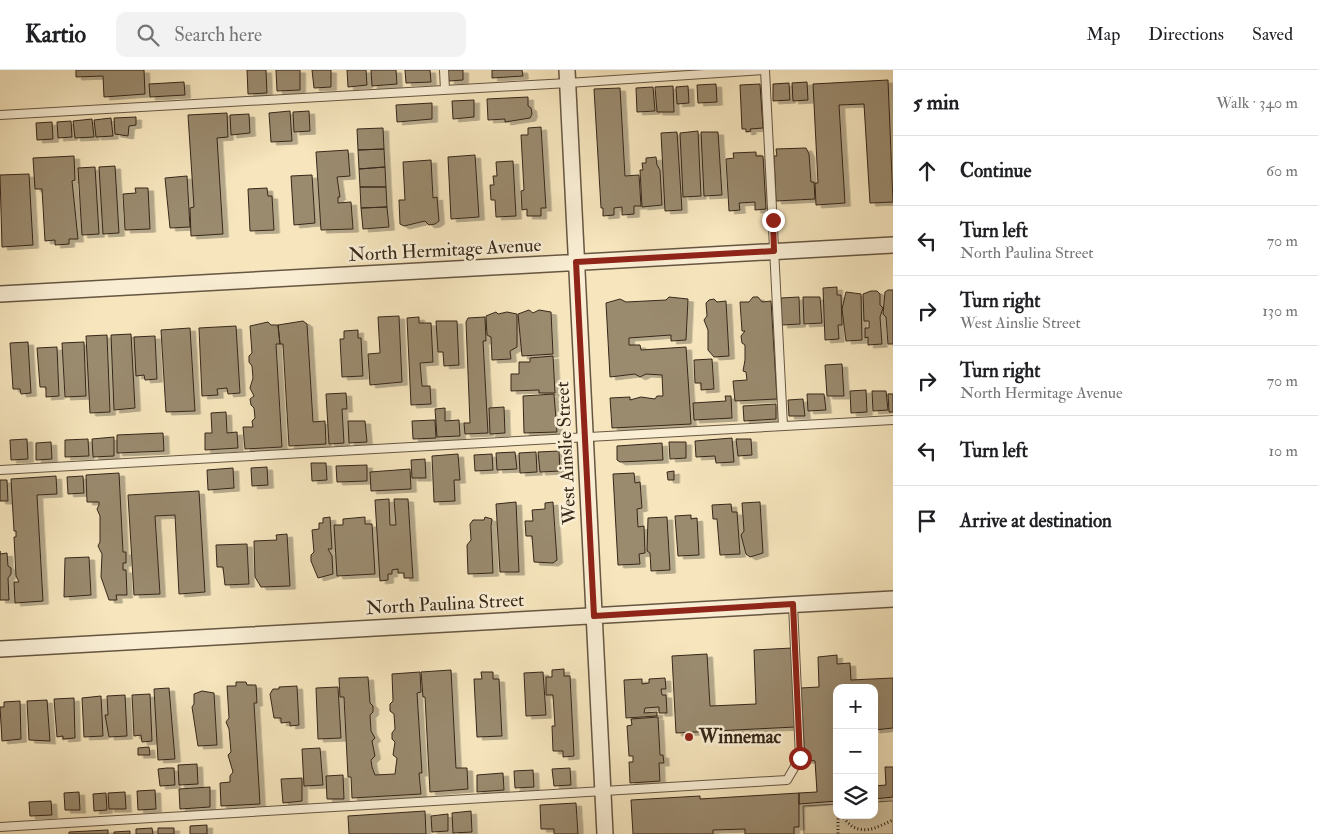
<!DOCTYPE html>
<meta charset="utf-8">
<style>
:root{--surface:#fff;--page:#f2f2f2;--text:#202124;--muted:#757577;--line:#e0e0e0}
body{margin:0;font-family:"IM FELL Double Pica",serif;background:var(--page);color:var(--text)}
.controls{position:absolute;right:15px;bottom:15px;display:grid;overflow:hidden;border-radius:10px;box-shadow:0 5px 20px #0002}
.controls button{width:45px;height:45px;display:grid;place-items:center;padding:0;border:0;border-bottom:1px solid var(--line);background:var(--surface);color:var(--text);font:25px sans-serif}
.stop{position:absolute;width:15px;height:15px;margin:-11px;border:4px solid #8f2418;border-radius:50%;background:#fff}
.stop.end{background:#8f2418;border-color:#fff;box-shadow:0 1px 5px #0008}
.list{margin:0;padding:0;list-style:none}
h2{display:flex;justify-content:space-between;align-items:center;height:65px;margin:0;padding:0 20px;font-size:21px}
h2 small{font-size:16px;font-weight:400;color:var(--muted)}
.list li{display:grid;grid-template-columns:32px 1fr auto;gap:15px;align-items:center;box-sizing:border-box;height:70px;padding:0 20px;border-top:1px solid var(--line)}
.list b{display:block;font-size:19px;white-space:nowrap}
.list p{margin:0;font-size:16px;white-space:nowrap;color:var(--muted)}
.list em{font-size:16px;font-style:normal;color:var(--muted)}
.icon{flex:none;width:28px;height:28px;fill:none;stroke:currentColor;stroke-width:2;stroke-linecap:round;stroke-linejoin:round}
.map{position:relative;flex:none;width:893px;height:764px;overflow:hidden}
header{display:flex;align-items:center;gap:30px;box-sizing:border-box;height:70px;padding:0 25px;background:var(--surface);border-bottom:1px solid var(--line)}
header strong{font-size:24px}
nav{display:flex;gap:28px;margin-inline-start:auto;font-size:18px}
.search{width:350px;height:45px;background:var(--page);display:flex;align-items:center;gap:12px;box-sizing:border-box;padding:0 18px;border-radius:10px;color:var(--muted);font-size:19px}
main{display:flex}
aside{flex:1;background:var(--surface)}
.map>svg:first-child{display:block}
.green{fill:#d5c5a1;stroke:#86765d}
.building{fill:#9a8a6e;stroke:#362719;filter:url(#shadow)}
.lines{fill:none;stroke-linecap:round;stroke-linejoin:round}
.lane-casing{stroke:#665642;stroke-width:10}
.street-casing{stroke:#665642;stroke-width:18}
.path{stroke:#362719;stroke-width:3;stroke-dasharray:1 2.5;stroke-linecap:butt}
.lane{stroke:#f9eed4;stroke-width:8}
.street{stroke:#f9eed4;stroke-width:15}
.route{stroke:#8f2418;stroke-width:6}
.poi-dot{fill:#8f2418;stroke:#f9eed4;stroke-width:2}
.labels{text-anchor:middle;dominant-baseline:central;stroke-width:5;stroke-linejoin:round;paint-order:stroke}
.street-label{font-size:19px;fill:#362719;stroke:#f9eed4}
.poi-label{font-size:19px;font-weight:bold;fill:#362719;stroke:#f9eed4;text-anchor:start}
</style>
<header>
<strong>Kartio</strong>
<div class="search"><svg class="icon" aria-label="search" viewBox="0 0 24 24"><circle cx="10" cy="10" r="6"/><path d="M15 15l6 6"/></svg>Search here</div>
<nav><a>Map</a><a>Directions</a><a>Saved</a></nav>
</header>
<main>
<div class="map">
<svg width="893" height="764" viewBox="0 0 893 764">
<defs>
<filter id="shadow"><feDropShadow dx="5.5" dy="3" stdDeviation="0" flood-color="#0004"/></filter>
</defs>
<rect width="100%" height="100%" fill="#f6e5bd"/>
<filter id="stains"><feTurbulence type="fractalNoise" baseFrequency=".004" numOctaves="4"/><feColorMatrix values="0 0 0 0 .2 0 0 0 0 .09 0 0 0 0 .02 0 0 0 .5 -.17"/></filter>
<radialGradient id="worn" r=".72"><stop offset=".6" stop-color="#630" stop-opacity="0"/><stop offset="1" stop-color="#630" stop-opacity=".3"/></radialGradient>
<!-- green -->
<path class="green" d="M893 731V764H804L803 736 837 734V745H874V732Z"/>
<!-- building -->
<path class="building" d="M76 0H144L145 24 104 27 103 6 76 7Z
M247 0H266L267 23 248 24Z
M276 0H300V20L277 21Z
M312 0H331V17L314 18Z
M347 0H366L367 15 348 17Z
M371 0H396L397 14 372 16Z
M405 0H430L431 12 406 13Z
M448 0H463V10L449 11Z
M492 0H522L523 6 492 8Z
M888 10 893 132 870 133 864 34 839 35 845 133 816 135 815 113H818L813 14Z
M184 12 185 25 150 27 149 14Z
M807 12 808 30 793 31 792 13Z
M789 13 790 30 773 31V14Z
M716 14 717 32 698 33 697 15Z
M760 14 763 58 750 59 751 61 746 62V59H742L740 15Z
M673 16 674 42H657L655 17Z
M688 16 689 33 677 34 676 17Z
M653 17 655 41 637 42 636 18Z
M620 18 625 106 639 105 641 136H634V144L622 145V137L614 138V145L603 146V138H601L594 19Z
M528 27V36L531 38 532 44 530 48 505 52V49L488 50 487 29Z
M474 30V47L453 49 452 31Z
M432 33V49L397 52 396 35Z
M290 41 292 71 271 72 269 43Z
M309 41 310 61 294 62 293 42Z
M227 43 228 67 217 68 223 164 191 166 190 138 194 137 188 45Z
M249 44 250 63 231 65 230 45Z
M136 47V55L129 56 128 66 115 64 114 48Z
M111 48 113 66 96 67 94 50Z
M92 49 94 67 75 68 73 51Z
M71 51 72 67 58 68 57 52Z
M52 52 53 69 37 70 36 53Z
M541 57 546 138H541V146H527V139L522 140 521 121 524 120 521 65H528V58Z
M383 58 384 79 358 80 357 59Z
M698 61 701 126 683 127 680 63Z
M677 62 682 140 665 141 661 63Z
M701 62H718L722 125 704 126Z
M806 78 809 84 811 112H814L815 129 776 131 774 86H777L776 79Z
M384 79 385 97 359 99 358 80Z
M348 80 350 106 337 107 340 127H338V133L351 132 353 159 321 160 316 82Z
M756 82V86H763L766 139 755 140V132L739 133 740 140 729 141 726 89 734 88 733 83Z
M475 85 479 147 451 149 448 87Z
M74 86 75 110 72 111 78 169H69V174L55 175V170L45 171 42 119H35L33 88Z
M656 87 657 95 660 100 662 135 642 137 640 100H643L642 93H646V88Z
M431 90 433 128 437 127 439 151 435 154 429 155 425 151 404 156 400 154 399 130H405L403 92Z
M513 91 516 146 496 147 495 130H491L490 115H494L493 106H497L496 92Z
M115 96 119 163 103 164 99 97Z
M95 97 99 164 82 165 78 98Z
M385 97 386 117H360L359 99Z
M29 104 33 175 2 177 0 105Z
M312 105 315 153 294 155 291 106Z
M187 106 190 157 170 158 165 108Z
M360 117H386L387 137 361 138Z
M135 118H148L150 159 125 160 123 124 136 123Z
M267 118 268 126H272L274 160 250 161 248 119Z
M387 137 389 157 363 159 361 138Z
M837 217V225H841L842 255H838L839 269 825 270 823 218Z
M888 220H893V274H888L886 247 883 244 885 222Z
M871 221H877L880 224V235L883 238 880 247 882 274 868 275V267L865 268V258H869V251H864L863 224Z
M846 222 861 224 862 270 846 271 842 239Z
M669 227 688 229 686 270 671 271V265L629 268V275H640L641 280 686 277 691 354 612 358 610 328 630 327V330L641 327 655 329 657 326H663L662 305 646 304 640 307 635 304 610 307 606 233 620 229 626 232 666 230Z
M753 227H758L762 232 771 231 777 329 735 331 733 311 747 310 746 302 743 301 745 290V275L742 273 741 266 745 261H742L740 232H749Z
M799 227 800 254 782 255 781 228Z
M803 227H820L822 253 804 254Z
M714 229 717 232 726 231 729 286 714 287 708 280V260L704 250 707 246 706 233 709 230Z
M529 240 533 243 539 240 551 242 553 284 522 286 518 244Z
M496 242 498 244 507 242 517 244V277L510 281 511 289 492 290 491 267 487 265 486 246Z
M399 246 402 312 370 315 368 284 380 283 378 247Z
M419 247V253H431L433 292 420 293 422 316H430L431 334 411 335 407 248Z
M485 247 486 271H483L488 363 465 364 464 353H470L466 252 468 248Z
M303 251 307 254 313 352 325 351 326 374 289 376 283 274H280L278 255Z
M436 251H457L459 295 444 296 443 282H438Z
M268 252 271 255H278L280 274H276L282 377 245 379 243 357H253L252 351 255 348 254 338 251 335 250 329 254 326 250 318 253 308 252 296 249 292V286L252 283 250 256Z
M236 256 240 323 228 324 227 318 217 319 218 325 202 326 199 258Z
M190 258 195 341 166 342 161 260Z
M358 260V268H361L363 306 342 307 340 269H344V261Z
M131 264 135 338 114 340 111 265Z
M107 265 110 342 90 343 86 266Z
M155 266 157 309 145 310 144 305 136 306 134 267Z
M28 272 31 323 21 324 20 319H13L10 273Z
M84 272 86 326 65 327 62 273Z
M57 277 59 326 46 327V317H40L37 278Z
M553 286 555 323H539V320L511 321V304H519V292H530V288Z
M712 289 714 319 701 320V313H695L694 290Z
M842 294 844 326H827L825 295Z
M866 320 867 342 851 343 850 321Z
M872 321H886L888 340 873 341Z
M346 323 347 339H342L344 373 329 374 326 324Z
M554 324 557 362 524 363 523 326Z
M807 324H824L826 340 808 341Z
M888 324H893V342H889Z
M725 326H731L732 348 694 350 693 333 726 331Z
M803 329 805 346H789L788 330Z
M776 334V349L744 351 743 336Z
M504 337 505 363 490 364 489 338Z
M445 338V351L459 350 460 366 437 367 435 339Z
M226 342 227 363 237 362 238 378 205 380V363H212L211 343Z
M435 350 436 368 413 369 412 351Z
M348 351H365L367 372 349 373Z
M163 363 164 381 117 383V365Z
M114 367V386L93 387 92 369Z
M732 368 734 392 716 393 715 386 696 387 695 371Z
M27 369 28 389 11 390 10 370Z
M88 369 89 386 65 387V370Z
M736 369H751L752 385 738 386Z
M51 372 52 389 36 390V373Z
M669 372H686V388L670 389Z
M662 373 663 390 620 392 617 390V376Z
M559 381 560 401 540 402 538 382Z
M515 382 517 399 497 400 496 383Z
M536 382 537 402 520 403 519 383Z
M458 384 460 410H454L455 431 434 432 432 386Z
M492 384 493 400 475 401 474 385Z
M425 389 426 408H412L411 390Z
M311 393H326L327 410 312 411Z
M367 395V411L337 412 336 396Z
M267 397 268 415 252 416 251 398Z
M233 398 234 418 208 420 207 400Z
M410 399 411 419 371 421 370 402Z
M674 401V410H668L667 402Z
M119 403 123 482H126V493H123V500H126L127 525H116L117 530H109L101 507 102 484 98 476 100 472V446L97 439 99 435V432H87L86 405Z
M634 403 635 413 640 412 642 438 637 439 638 457 644 456 645 483 639 484 640 494 618 495 613 404Z
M56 406 57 424 37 425 43 531 15 533 14 512H19L16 506 14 467H16V461H14L11 409Z
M83 406 84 423 68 424 67 407Z
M0 410H7L8 431H0Z
M199 421 205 522 179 524 175 445 155 446 160 524 134 525 128 425Z
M389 429 390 455H396L394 429H408L413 508H404V503H398V499L392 500V504H388V510L380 511 375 430Z
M516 432 519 502H500L496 434Z
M553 432 557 490 553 493 534 492 532 466H526L525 451H533L532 440 545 439V433Z
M760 432 763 483 750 487 746 484 741 465 744 461 742 433Z
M731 434 732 442H737L740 484 720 485 717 449H713L712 435Z
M691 445V449L697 448 699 485 678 486 675 446Z
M330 447 332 479H328L332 486 333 504 318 508 311 491V485L314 482 312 460 319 459V453H323V448Z
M365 447V454H372L375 504 337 506 334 455H343V449Z
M485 447 492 449 491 456 493 503 468 504 467 475 471 470 470 454 473 450H484Z
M667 447 670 500 651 501 650 483 647 481 648 448Z
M287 464 290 516 261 517 255 507 254 471 277 470 276 465Z
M247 474 249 514 225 515 223 497H217L216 475Z
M0 481V484L7 483 8 496 11 498V504L8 508 9 530H0Z
M89 487 91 525 64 527 65 488Z
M792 578 795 657 676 663 672 586 707 584 710 636 756 634 754 580Z
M837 585V594L850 593 851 610 893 608V658L874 660V618H837V731L799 734V723L817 722 815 691 805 690 801 618 819 617 818 587Z
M564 599V606H570L574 686 563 687V681H553L552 656H555L553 625H546V607H552V600Z
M451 600 456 698H467L468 719 430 722 425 627H423L421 602Z
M420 602 421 622 417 623 422 703H419L421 724 352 728 351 707H348L344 627H340L339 608 368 607 370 633 373 636V642L370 645 371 661 375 668 372 671 375 686 371 690 372 697 375 705 395 704 397 688 393 685 395 672 392 669V663L395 659 394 644 390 641V634L393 631 392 604Z
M481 602H493V609H499L502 666 477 667 474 609H482Z
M543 602 546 645 526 646 524 603Z
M665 608 666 619H661L662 625H666L667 643H659V637L645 638 644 643 657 642V646L626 648 624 610 642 609V614L649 613V609Z
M236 612H246L247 615H256L257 633H254L260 734 221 736 220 713 230 712V706L233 702 228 685 231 682 229 659 226 652 229 648 227 616H236Z
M297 616 299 655 290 656V652L281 653V648H274L270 624 273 619H279V617Z
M338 617 341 668 318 669 316 618Z
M169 618 175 689 158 690 154 619Z
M202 621 214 623 217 675 198 676 192 637 194 634V624Z
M150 624 152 671 142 672 141 665 134 666 132 625Z
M125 625 127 666 109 667 105 645H108L107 626Z
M101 626 103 666 84 667 82 628Z
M74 628 75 668 63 669V666L57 667 54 629Z
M47 630 50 671 29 670 27 631Z
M20 631 21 669 2 671 0 637H4V632Z
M658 647 660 685H663L664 693H659L660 711 630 713 629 692H633V686H629L627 656 632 655 631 649Z
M149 677 150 685H138V678Z
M320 678 323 715 304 716 302 679Z
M197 694 198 714 179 715 178 695Z
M885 697H893V727L874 729V716L886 715Z
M167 698H174L175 715 160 716 158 699Z
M570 698 571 715 554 716 552 699Z
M533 700 534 717 515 718 514 701Z
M503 703 504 720 477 722V705Z
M343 705 344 729H327L326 706Z
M302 708V731L283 733 281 709Z
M210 717V737L180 739 179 719Z
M155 720 156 739 138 740 137 721Z
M79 722 80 740H65L64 723Z
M125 722 126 739H109L108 723Z
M106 723 107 740 94 741 93 724Z
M799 723V757H794V764H745V759L713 760V764H633L631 730 700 726V729Z
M51 731 52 745 30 746 29 732Z
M576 733 578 764H554V759H541L540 735Z
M425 741 426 764H349L348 746Z
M471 741 472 762 453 763 452 743Z
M448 744V761L432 762 431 746Z
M207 755V764H190V756Z
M152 758 153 764H136V759Z
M158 758H174V764H158Z
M108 760V764H69V762Z
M130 761V764H114V762Z"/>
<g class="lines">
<!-- lane casing -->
<g class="lane-casing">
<path id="lane" d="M444 0 445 20
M765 0 783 356
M0 45 568 13 765 0
M0 400 893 350
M0 757 787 710 800 688 793 535"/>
</g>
<!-- street casing -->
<g class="street-casing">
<path id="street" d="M567 0 605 764
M0 224 893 175
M0 579 893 529"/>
</g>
<!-- path -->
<path class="path" d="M838 745V764
M842 745C845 750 849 754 853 757 868 764 879 756 893 750"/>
<!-- lane -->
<use href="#lane" class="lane"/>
<!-- street -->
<use href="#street" class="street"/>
</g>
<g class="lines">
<!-- route -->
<path class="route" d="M773 150 774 181 576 192 594 546 793 534 800 688"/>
</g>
<!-- markers -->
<circle class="poi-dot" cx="689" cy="667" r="5"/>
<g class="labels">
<!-- street labels -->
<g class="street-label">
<text transform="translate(445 180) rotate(-3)">North Hermitage Avenue</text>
<text transform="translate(566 383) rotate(-93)">West Ainslie Street</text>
<text transform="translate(445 534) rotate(-3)">North Paulina Street</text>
</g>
<!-- poi labels -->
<g class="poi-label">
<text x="699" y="667">Winnemac</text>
</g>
</g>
<rect width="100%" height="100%" filter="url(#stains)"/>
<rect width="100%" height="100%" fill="url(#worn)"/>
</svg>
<div class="controls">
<button>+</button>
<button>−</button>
<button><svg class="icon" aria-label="layers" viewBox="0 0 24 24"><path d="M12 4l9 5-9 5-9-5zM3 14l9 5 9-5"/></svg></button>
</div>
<div class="stop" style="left:800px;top:688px"></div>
<div class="stop end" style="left:773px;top:150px"></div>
</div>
<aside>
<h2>5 min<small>Walk · 340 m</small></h2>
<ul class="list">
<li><svg class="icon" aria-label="ahead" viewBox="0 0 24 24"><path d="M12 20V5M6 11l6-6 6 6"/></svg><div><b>Continue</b></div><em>60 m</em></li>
<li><svg class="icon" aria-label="left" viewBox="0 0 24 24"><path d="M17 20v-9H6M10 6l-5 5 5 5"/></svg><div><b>Turn left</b><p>North Paulina Street</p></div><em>70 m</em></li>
<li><svg class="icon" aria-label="right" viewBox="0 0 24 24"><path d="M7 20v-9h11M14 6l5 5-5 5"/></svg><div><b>Turn right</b><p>West Ainslie Street</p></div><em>130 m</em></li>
<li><svg class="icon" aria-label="right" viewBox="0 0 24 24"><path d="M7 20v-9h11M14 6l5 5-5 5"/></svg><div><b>Turn right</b><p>North Hermitage Avenue</p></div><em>70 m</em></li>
<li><svg class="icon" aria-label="left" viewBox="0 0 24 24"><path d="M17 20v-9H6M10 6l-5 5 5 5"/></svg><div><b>Turn left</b></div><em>10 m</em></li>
<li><svg class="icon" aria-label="arrive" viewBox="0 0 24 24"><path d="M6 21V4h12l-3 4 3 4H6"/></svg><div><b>Arrive at destination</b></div></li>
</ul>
</aside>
</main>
